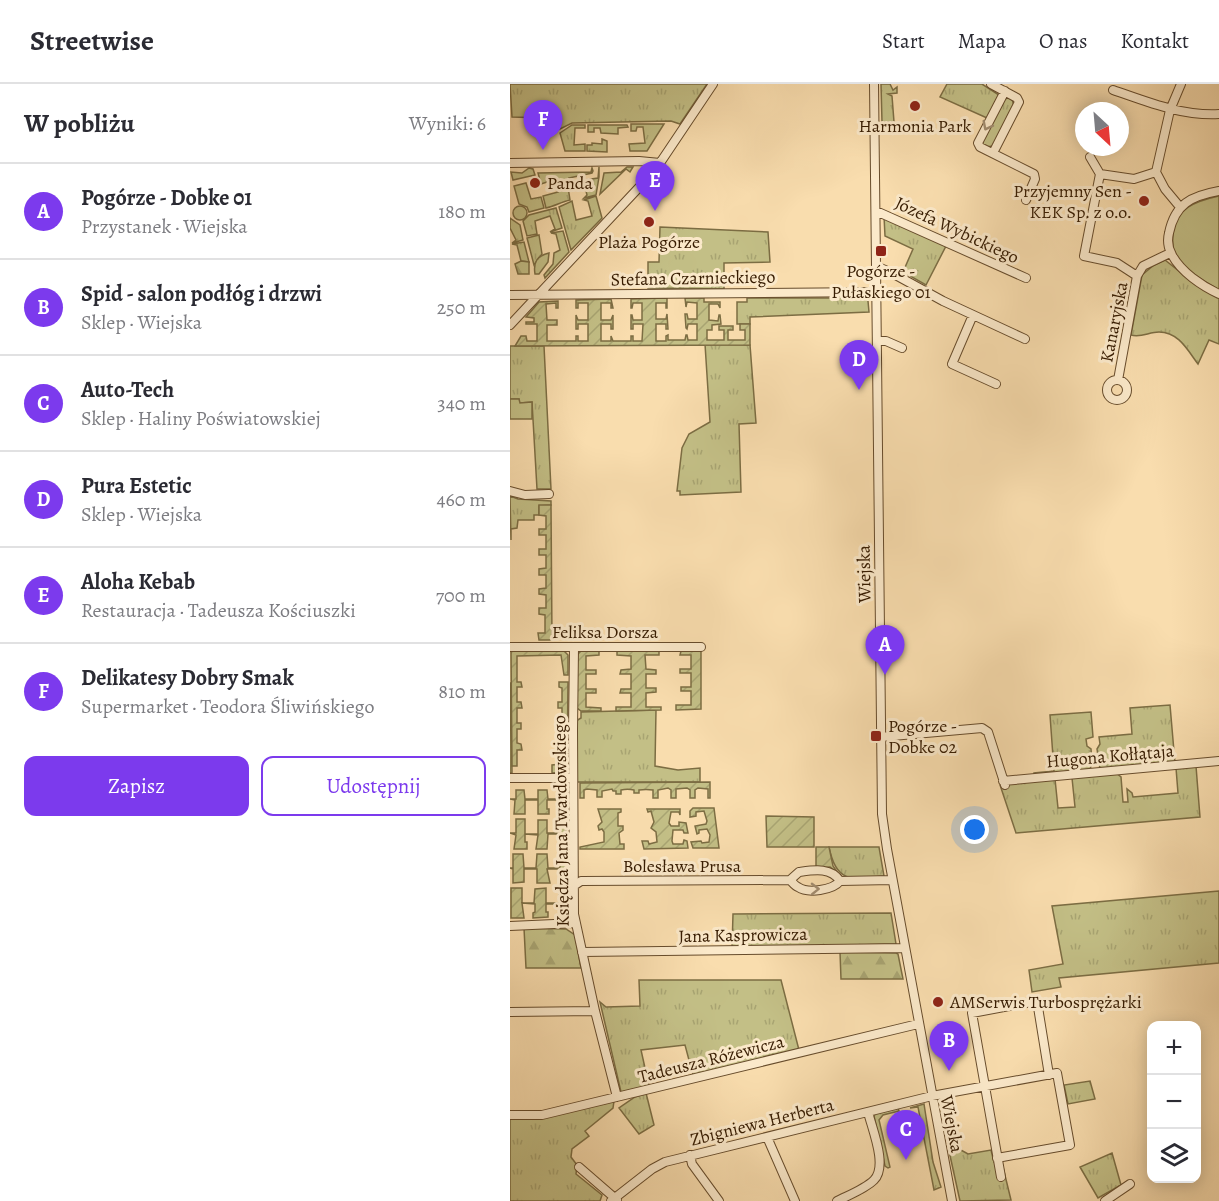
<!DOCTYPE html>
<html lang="pl">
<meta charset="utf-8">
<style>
:root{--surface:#fff;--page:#f2f2f3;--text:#2b2b33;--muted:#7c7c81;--line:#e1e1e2;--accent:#7c3aed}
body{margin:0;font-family:Alegreya,serif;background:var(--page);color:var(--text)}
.controls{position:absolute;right:18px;bottom:18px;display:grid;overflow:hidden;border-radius:12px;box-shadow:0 3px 15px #0003}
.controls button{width:54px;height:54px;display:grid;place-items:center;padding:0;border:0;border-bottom:2px solid var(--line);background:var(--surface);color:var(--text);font:30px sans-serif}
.compass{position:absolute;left:565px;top:18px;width:54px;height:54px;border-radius:50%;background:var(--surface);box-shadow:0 3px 15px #0003;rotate:154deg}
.you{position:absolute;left:465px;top:746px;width:21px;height:21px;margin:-15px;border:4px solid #fff;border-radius:50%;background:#1a73e8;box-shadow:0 0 0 9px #1a73e833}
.badge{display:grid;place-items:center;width:39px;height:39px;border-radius:50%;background:var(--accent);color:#fff;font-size:20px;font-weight:700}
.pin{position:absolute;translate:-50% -50px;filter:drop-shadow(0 2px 3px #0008)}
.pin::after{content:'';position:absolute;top:32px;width:21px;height:18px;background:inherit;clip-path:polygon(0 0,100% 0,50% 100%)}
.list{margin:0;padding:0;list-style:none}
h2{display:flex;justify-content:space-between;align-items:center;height:78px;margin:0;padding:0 24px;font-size:26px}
h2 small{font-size:20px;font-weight:400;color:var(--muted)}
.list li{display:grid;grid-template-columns:39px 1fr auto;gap:18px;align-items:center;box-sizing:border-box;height:96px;padding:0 24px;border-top:2px solid var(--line)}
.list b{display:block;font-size:22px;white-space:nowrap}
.list p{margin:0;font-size:20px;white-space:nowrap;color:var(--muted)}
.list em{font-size:20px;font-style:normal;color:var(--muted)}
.actions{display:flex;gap:12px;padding:18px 24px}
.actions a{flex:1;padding:14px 0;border:2px solid var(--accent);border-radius:12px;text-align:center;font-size:21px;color:var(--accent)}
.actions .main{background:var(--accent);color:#fff}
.icon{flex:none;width:33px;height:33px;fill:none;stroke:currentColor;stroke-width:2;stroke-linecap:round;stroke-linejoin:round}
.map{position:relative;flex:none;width:709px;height:1117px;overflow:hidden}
header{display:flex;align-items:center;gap:36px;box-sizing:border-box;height:84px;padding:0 30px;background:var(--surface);border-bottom:2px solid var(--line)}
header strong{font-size:28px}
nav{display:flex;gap:33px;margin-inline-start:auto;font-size:21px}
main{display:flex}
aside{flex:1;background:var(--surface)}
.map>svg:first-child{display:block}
.grass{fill:url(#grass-tufts);stroke:#7c6d43;stroke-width:1.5}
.forest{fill:url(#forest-firs);stroke:#7c6d43;stroke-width:1.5}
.park{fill:#c3bf86;stroke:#7c6d43;stroke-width:1.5}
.garden{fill:url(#garden-furrows);stroke:#7c6d43;stroke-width:1.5}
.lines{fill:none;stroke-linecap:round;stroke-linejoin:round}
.minor-casing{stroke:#674c2c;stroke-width:10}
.minor{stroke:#fbe9ca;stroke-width:8}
.oneway{stroke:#a28c6f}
.poi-dot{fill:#8f2418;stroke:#fbe9ca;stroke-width:2}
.labels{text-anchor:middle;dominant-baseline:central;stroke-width:6;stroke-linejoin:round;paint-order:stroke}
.poi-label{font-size:18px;fill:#361b00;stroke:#fbe9ca}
.street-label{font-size:18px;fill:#361b00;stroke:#fbe9ca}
</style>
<header>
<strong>Streetwise</strong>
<nav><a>Start</a><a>Mapa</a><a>O nas</a><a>Kontakt</a></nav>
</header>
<main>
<aside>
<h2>W pobliżu<small>Wyniki: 6</small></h2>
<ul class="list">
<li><span class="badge">A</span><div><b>Pogórze - Dobke 01</b><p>Przystanek · Wiejska</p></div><em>180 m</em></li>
<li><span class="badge">B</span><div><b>Spid - salon podłóg i drzwi</b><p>Sklep · Wiejska</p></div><em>250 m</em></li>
<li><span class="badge">C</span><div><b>Auto-Tech</b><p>Sklep · Haliny Poświatowskiej</p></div><em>340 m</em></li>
<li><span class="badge">D</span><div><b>Pura Estetic</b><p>Sklep · Wiejska</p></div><em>460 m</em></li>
<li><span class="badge">E</span><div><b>Aloha Kebab</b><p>Restauracja · Tadeusza Kościuszki</p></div><em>700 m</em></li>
<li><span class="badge">F</span><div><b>Delikatesy Dobry Smak</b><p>Supermarket · Teodora Śliwińskiego</p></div><em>810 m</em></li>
</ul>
<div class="actions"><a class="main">Zapisz</a><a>Udostępnij</a></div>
</aside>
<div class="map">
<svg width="709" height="1117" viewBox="0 0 709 1117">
<defs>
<pattern id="grass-tufts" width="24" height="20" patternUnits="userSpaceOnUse" patternTransform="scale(1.5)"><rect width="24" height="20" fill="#c3bf86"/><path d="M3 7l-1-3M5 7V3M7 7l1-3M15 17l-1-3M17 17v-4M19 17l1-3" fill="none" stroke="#a8a472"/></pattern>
<pattern id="forest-firs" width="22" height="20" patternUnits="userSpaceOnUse" patternTransform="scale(1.5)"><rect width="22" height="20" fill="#c3bf86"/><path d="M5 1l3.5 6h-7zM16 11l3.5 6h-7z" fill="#a8a472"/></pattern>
<pattern id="garden-furrows" width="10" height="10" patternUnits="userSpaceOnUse" patternTransform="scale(1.5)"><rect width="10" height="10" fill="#c3bf86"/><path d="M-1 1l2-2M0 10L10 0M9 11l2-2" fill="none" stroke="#a8a472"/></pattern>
</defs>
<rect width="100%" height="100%" fill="#f9ddae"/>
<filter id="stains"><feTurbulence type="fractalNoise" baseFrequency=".00333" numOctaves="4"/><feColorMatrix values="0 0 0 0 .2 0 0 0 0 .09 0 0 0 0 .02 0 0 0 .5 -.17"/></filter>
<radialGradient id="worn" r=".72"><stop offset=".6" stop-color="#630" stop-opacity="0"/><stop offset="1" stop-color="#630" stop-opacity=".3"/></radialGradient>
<!-- grass -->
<path class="grass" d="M0 0H197L170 40 161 37 62 39 44 48 41 39 35 40 34 34 2 33Z
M371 0H380L383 6 387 3V9L378 10 382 12 384 38H372Z
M437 0H472L489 11 477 34 430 13Z
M498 13 502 15 504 22 483 62 476 63 473 60V56L493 17Z
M121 40H154L137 67H120L119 60 135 59 133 43H127L126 47H121Z
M62 41H75V44H65L64 61 75 60V67H55L50 49Z
M78 41H117L118 43 108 44V50L91 49 90 44H84V48H78Z
M92 55 97 57V68L77 67V61H82V59L92 60Z
M89 83V93L86 111 74 114 77 111 74 99 68 100V97L88 94Z
M117 83H123L120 88 116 85 90 110 94 89 111 88Z
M19 84 23 85 25 91 3 96 1 88 12 89Z
M82 84 83 87 82 89 59 94 63 101 58 103 60 116C51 118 45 122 36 124L33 112 48 108 42 93 36 94 37 98 31 100 28 89 81 88Z
M16 99 21 115 31 113 34 124 19 128 17 123 9 120 4 102Z
M86 112 92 134 61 166 49 123 62 117 66 136 82 132 78 117 74 116Z
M46 124 52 144 40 148 45 145 40 132 25 137 27 150 17 152 13 137 19 131Z
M374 132 436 162 416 201 393 188 403 165 375 152Z
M0 134 10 141 13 156 2 159 6 156 0 144Z
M150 143 258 148 260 178 214 179V205L138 204V178H149Z
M53 147 59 168 35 194 34 191 43 180 44 169 50 166 46 150 41 149Z
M29 151 32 170 24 181 17 154Z
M14 158 19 178 11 177 7 161 2 160Z
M655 176 684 199 709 214V260L699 256 688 280C678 267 669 248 649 248 639 248 631 254 621 251L632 191 644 181Z
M237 214H355L358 217 359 228 240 233V240H227V218H237Z
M195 260 240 261 246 339 229 340 231 408 170 411V407H167L172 364 179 350 200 338Z
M0 262H34L41 405H27L22 318 9 319V315H0Z
M0 412 8 415 41 417V421L29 422V431H24V436H8L7 444 1 445V456Z
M0 599H1L2 689H0Z
M660 621 665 679 590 685 587 665 590 660 589 653 622 650 620 624Z
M146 626 145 682 168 686 190 684V698H66V637L71 634V628Z
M581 628 583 653 576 655 577 662 581 665 582 680 580 685 524 692V689L544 687 540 631Z
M686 682 690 733 506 749 490 701 494 699 545 695 548 724 565 723 562 694 606 689 611 693 613 718H618L617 705 622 709 623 713 668 709 666 684Z
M319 763H369L374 792C341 796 326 799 319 763Z
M709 807V879L549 894 551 903 522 908 519 886 553 880 542 822Z
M381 829 386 860 222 864 223 830Z
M129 896H271L289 966 183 991 175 961 131 966 139 1002 117 1008H111L90 918 96 923 130 922Z
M580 997 585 1015 558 1020 554 1001Z
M136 1009 144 1041 129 1050 109 1024 125 1013Z
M104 1017 103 1024 75 1047 79 1052 62 1065 61 1073 67 1081 66 1090 92 1111 90 1117H0V1033C34 1040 70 1020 104 1017Z
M414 1020 423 1078 431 1103 424 1106 408 1023 400 1024Z
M388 1024 389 1027 373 1031 369 1036 380 1083 378 1084 375 1082 364 1032 366 1029Z
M449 1065 458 1070 481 1066 484 1078 492 1079 501 1116 450 1117 439 1067Z
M602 1069 611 1101 588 1114 570 1083Z"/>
<!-- forest -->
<path class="forest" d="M39 169 38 178 29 190H25C23 178 27 172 39 169Z
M11 177 19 178V190H8L5 180Z
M14 844 56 845 65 851 71 884H16Z
M330 868 386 869 388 870 393 895H331Z"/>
<!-- park -->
<path class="park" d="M709 112V206C695 197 677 188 667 174 663 167 662 159 663 151 665 124 686 117 709 112Z
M3 129a7 7 0 1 1 14 0a7 7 0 1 1-14 0Z
M0 315H9L10 319 22 318V335H0Z"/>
<!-- garden -->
<path class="garden" d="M157 214V224H156V219H146V235H156L157 230 158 245H156V240H146V257H156V252L158 251V256H175L176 251H177L178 256H187V240H178L177 245 176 244 175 230H177L178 235H187V219L177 218 176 223 175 214H194V218H210V224L208 220H199V236L208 237 209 231H210L211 240 202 241V246H197V256H214V246H209V242H223V246H218V256H235V246H230V240H240V261L5 262 11 252H16L17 257H27V240H16V238H24V234L16 233 29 218 48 217V224H46V219L36 220 37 236H47V241H37V257H66V252H68V257H78V240H68V245H66V231L68 236H78V219H68V224H66V216L101 215 103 224H101V219H91V236H101L103 231V245H101V240H91V257H101V252L103 257H121V252H123V257H132L133 240H123V245H121V231H122L123 236H132V219H123L122 224H121V215Z
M29 421H41L42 556H29L28 549H35V531L29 530V524H36V511L29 510V505L36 504V491H29V485L36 484V471H29V465H36V451H29V445H36V432L29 431Z
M1 567H54L58 571V591H54L51 571 7 572V598H11L12 603H7V618H11L12 624H7V639H11V645H7V659L11 660 12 666H7V682H2Z
M71 567H89V571L76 572V586H86V590H76V605H86V609H76V623L91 624V627H71L67 624V571Z
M107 567H149V571H135L136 585 146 586V590H136V604H146V608L136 609V623H151V626L106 627V623H121V609H110L111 605H121V590H110L111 586 121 585V572L107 571Z
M171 567H191V625L166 626V621H181V607H171V603H181V589H170V585H181V571H170Z
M49 598H58L57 684 53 688 42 689V681L52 680V666H48V660L52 659V645H48V639H52V624H48V618H52V604L49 603Z
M200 698V714H198V705L188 704 185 706V714H180V706L177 704 166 705V714H161V706L158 704 148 706V714H143V706C137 705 135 705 129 706V709H124V706C119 705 116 705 111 706V710H106V707H103L102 705 92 707V713H87V706L77 705 74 706V714H70V699Z
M6 706H14L15 715H28V706H37L38 715H50V709H57V730H48L50 716H37V725H39V730H28V716H15V730H4L5 716 0 715H6Z
M183 724H204L209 764H183L181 758 191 757 192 759 199 758 200 751 197 745 189 746V749L187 750 185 742 196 740 197 737 194 727 186 728V732L180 733V727Z
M88 725H111V728L108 729C108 734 108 736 108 742H113V746L109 749 110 760H114V765H70V763L94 758V748L92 745 89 746 88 742 92 738Z
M137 725H170V731L169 728H161L159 739 161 742H169V738L176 739 178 749H174L173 746H163L162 757 163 760H173L174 756 177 757 178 764 134 765 132 757H138L139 760 147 758 146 748 141 744 144 738 141 727 138 728Z
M256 732 304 733V763H257Z
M6 735H15V750H28V736H37V749H50V735H56V764L50 765V750H38L37 765H26L28 751 15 750V758H17V765H4L6 751 0 749H6Z
M306 763H319L323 782 328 789 320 783 306 784Z
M3 770H13L14 784H26L27 770H37L38 784H50L49 770H57V799H50V785H37L40 799H27V785H14V798L3 799V785L0 784H3Z
M1 804H12V819H24L25 805 36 804V819H49V804H57V828L52 833H49V820H36V828H38V833L23 834V829L25 828V820L12 819 14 834H1Z"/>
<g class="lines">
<!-- minor casing -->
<g class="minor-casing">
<path id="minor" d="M364 0 372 730 377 765 442 1117
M481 0 507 14 509 18 483 69
M603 6C638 18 671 32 709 30
M495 7 468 59 470 63 524 90 525 95 516 116
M580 73 590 90 624 95 646 88
M0 79 129 77 150 79
M590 90 574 172 607 179 627 192
M709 107C681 112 665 120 659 149 657 157 658 164 662 171 671 188 692 202 709 210
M670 123 655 105 646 88 660 26 671 0
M366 127 516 194
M366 182 382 189 433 217 515 255
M0 211 367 208
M463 231 442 280 486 300
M0 241 135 97 150 79 203 0
M367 257H376L392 264
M608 296 627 192 633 182 660 169
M597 306a10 10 0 1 1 20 0a10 10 0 1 1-20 0Z
M0 407 15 411 39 410
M0 563H191
M64 564 63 646 64 830 85 927 107 1013
M371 653 472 644 478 648 495 701
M0 694H63
M493 697 709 677
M280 796C283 799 285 802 288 803 298 810 323 806 330 797
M65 801 71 797 280 796 289 788C304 786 321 783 330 797L382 796
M0 842 66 839
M72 868 395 864
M0 928 85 927
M0 1031H32L408 940
M257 1053 285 1117
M180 1071 182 1080 209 1117
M69 1083 107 1116
M491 1093 462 929 527 917 539 991
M101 1117 142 1085 155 1078 422 1012 547 989 560 1061 487 1074
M327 1117C339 1111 355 1105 364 1096 378 1082 362 1045 358 1028
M595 1117 620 1100"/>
</g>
<!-- minor -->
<use href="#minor" class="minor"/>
</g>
<!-- one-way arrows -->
<defs><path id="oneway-chevron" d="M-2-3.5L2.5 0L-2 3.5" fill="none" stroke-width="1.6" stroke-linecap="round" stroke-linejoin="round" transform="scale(1.5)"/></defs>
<g class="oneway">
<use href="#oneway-chevron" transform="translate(477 42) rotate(117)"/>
<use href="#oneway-chevron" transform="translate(305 805) rotate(-1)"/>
</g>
<!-- markers -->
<g class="poi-dot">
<circle cx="405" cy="22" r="6"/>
<circle cx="25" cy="99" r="6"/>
<circle cx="634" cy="117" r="6"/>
<circle cx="139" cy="138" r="6"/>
<rect x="365" y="161" width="12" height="12" rx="3"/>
<rect x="360" y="646" width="12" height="12" rx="3"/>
<circle cx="428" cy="918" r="6"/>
</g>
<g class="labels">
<!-- poi labels -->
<g class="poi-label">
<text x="405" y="42">Harmonia Park</text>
<text x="37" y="99" text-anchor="start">Panda</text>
<text x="622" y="107" text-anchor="end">Przyjemny Sen -<tspan x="622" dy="21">KEK Sp. z o.o.</tspan></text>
<text x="139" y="158">Plaża Pogórze</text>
<text x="371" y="187">Pogórze -<tspan x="371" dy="21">Pułaskiego 01</tspan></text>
<text x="378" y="642" text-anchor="start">Pogórze -<tspan x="378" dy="21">Dobke 02</tspan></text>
<text x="440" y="918" text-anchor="start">AMSerwis Turbosprężarki</text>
</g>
<!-- street labels -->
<g class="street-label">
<text transform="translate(447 146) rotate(25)">Józefa Wybickiego</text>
<text transform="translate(183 194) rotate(-1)">Stefana Czarnieckiego</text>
<text transform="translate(604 238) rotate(-79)">Kanaryjska</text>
<text transform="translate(354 490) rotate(-91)">Wiejska</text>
<text x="95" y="548">Feliksa Dorsza</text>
<text transform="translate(600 672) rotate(-5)">Hugona Kołłątaja</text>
<text transform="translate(51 737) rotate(-91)">Księdza Jana Twardowskiego</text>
<text x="172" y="782">Bolesława Prusa</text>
<text transform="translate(233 851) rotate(-1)">Jana Kasprowicza</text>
<text transform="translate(201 975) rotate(-14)">Tadeusza Różewicza</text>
<text transform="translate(252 1038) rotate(-14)">Zbigniewa Herberta</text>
<text transform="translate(442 1040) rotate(79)">Wiejska</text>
</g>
</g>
<rect width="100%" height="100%" filter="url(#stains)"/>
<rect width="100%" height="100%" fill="url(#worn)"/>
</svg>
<div class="controls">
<button>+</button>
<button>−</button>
<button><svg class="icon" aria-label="layers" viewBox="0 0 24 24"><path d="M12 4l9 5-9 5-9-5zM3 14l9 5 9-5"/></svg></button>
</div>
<svg class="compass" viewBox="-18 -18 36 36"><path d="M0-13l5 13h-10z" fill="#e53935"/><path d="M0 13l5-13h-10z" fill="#7c7c81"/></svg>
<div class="you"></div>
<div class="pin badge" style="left:375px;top:591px">A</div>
<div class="pin badge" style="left:439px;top:987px">B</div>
<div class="pin badge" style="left:396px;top:1076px">C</div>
<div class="pin badge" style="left:349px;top:306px">D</div>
<div class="pin badge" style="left:145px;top:127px">E</div>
<div class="pin badge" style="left:33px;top:66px">F</div>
</div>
</main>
